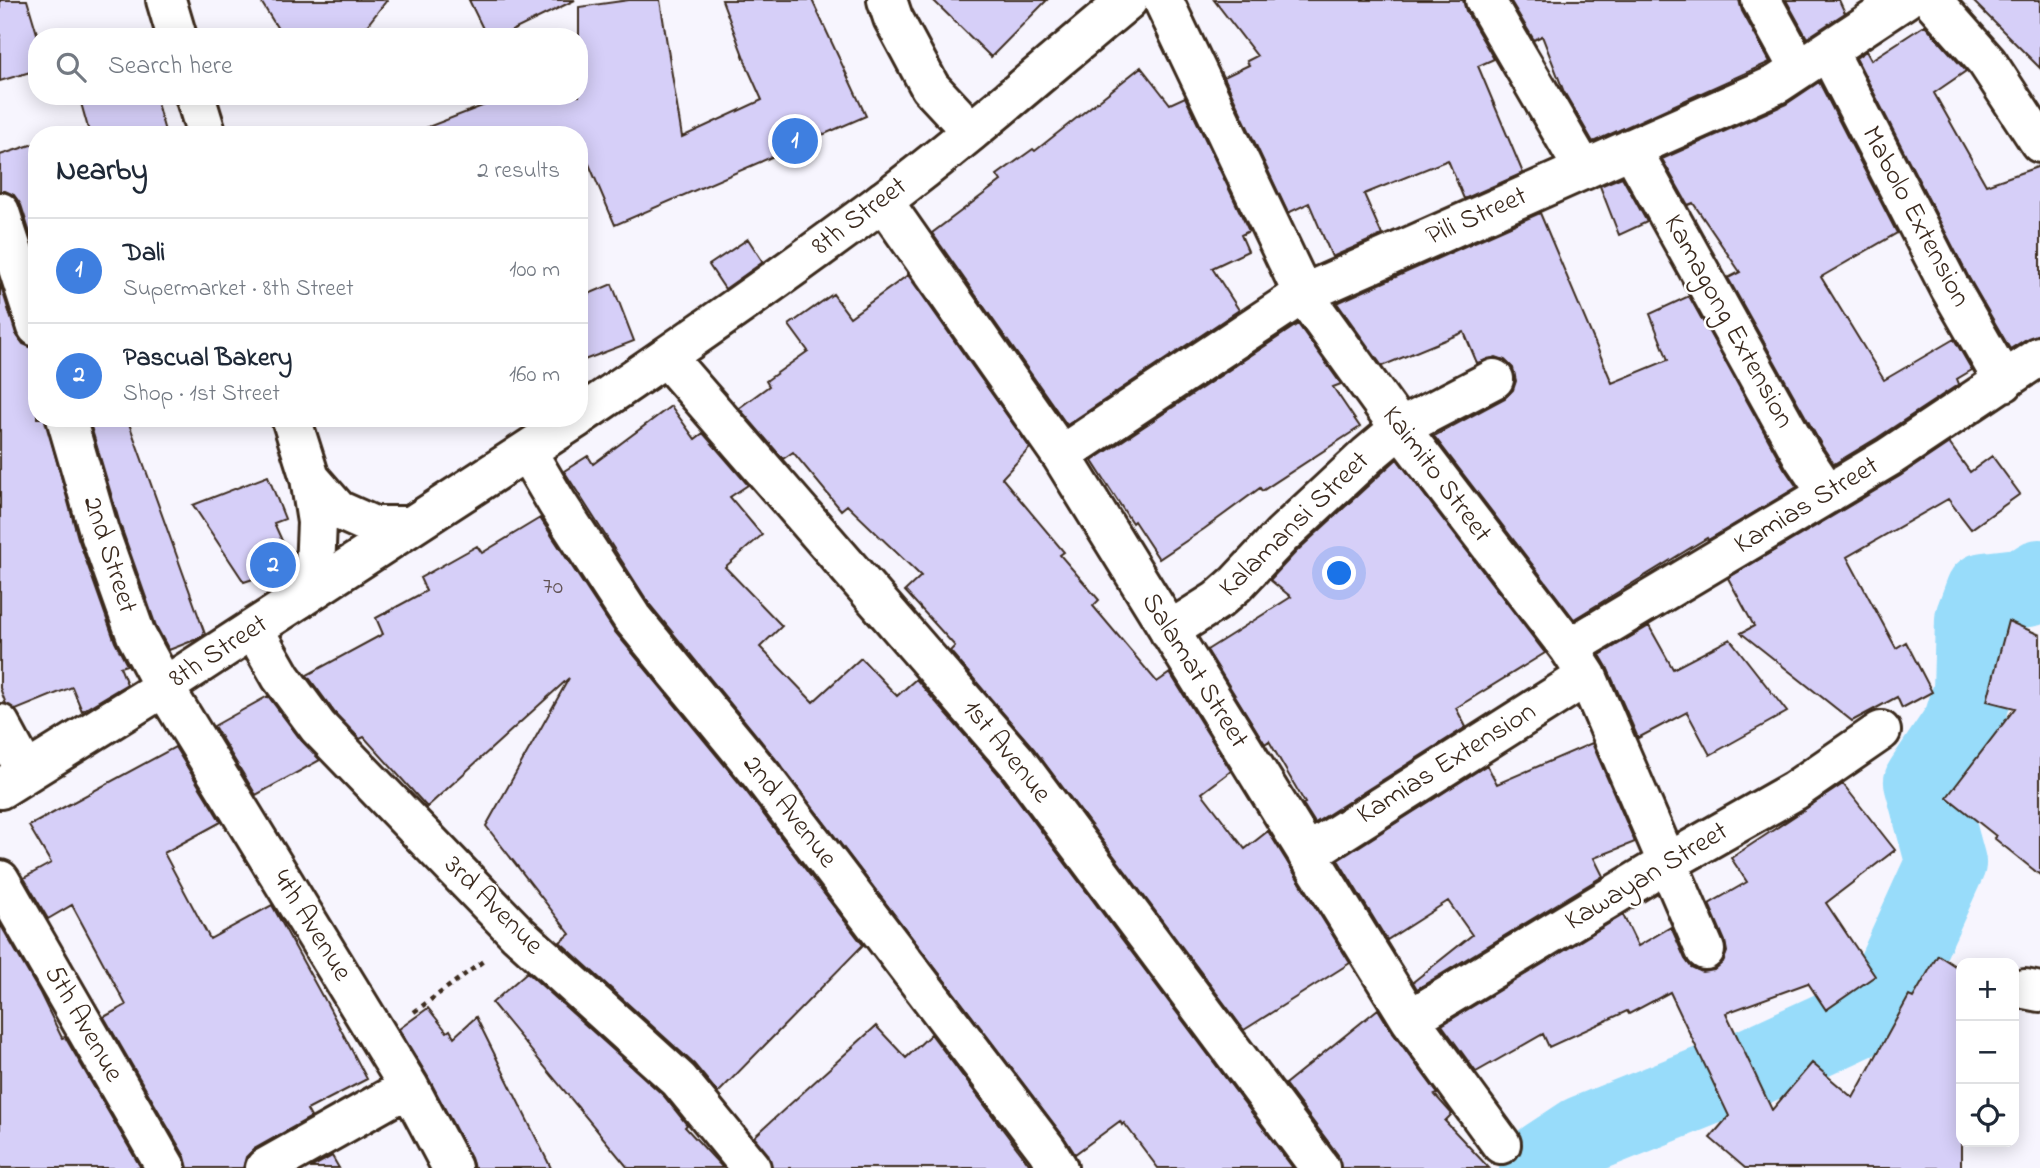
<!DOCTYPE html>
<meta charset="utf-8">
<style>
:root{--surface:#fff;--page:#f6f6f7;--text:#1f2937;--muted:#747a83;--line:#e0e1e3;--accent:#0f766e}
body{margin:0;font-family:"Indie Flower",sans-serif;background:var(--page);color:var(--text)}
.controls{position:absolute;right:21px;bottom:21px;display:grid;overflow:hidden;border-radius:14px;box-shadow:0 4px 18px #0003}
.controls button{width:63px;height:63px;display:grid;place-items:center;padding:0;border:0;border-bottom:2px solid var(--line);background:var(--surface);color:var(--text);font:35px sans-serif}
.you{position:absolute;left:1340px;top:574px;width:24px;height:24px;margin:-18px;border:5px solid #fff;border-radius:50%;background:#1a73e8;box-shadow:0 0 0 10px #1a73e833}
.badge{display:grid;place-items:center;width:46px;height:46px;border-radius:50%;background:var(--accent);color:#fff;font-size:23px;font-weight:700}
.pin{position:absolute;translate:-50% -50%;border:4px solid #fff;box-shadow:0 2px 7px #0006}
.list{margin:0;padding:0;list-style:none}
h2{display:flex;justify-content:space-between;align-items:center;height:91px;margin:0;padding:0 28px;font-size:30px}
h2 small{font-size:23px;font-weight:400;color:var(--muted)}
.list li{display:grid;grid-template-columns:46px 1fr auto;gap:21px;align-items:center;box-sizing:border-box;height:105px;padding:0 28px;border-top:2px solid var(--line)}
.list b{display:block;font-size:26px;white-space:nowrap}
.list p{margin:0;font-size:23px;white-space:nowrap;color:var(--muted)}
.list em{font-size:23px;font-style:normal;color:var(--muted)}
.icon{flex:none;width:38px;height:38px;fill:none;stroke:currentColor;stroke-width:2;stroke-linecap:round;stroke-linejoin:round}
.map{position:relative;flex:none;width:2040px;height:1168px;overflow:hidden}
.search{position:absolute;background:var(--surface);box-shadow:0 4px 18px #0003;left:28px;top:28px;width:560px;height:77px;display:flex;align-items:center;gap:18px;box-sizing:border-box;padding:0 24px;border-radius:28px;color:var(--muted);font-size:26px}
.panel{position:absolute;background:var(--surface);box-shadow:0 4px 18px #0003;left:28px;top:126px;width:560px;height:301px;border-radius:28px}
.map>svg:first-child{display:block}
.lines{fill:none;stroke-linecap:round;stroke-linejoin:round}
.river{stroke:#98dcfa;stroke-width:80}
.building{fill:#d6cff8;stroke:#3b2a1e;stroke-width:2}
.minor-casing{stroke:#3b2a1e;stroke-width:44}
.tertiary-casing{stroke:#3b2a1e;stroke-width:44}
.path{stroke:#3b2a1e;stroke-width:4.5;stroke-dasharray:5 5;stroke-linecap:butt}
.minor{stroke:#fff;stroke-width:38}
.tertiary{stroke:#fff;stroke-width:38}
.labels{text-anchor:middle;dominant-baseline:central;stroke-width:5;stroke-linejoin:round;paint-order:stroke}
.number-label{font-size:24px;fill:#625354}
.street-label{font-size:28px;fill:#3b2a1e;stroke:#fff}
</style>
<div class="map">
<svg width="2040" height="1168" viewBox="0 0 2040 1168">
<rect width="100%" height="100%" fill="#f7f5fe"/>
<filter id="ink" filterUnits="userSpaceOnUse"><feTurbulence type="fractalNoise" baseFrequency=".0143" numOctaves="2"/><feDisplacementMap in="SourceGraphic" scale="14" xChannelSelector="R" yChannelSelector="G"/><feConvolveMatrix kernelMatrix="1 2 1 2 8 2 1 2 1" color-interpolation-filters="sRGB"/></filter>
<g filter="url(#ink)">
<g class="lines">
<!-- river -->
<path class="river" d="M1539 1168 1546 1160 1584 1135 1753 1067 1857 1019 1890 986 1946 863 1924 782 1963 724 1973 691 1975 619 1985 592 2028 587 2040 579"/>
</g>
<!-- building -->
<path class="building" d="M0 0H27L38 37H37V70L0 81Z
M260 0H387L358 37H283Z
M469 0H575L499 37H487Z
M629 0H660L682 137 762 100 749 71 722 0H812L866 116 615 225 589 164 579 168V135H416L415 132 508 96H579V7Z
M933 0H1047L991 57Z
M1214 0H1463L1466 11 1494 59 1478 66 1523 173 1464 199 1448 160 1364 194 1382 235 1332 257 1309 203 1288 213 1224 77 1249 65 1247 61 1257 56Z
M1510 0H1739L1742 11 1770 62 1593 142 1564 92 1542 36 1534 40Z
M1786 0H1839L1845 13 1807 38Z
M1972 0H2040V68Z
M1925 25 1966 71 1934 93 1986 185 2040 166V334L2028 338 2010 349 1969 278 1856 58 1866 51 1871 60Z
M1141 67 1170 104 1185 97 1249 231 1241 235 1248 251 1212 268 1239 310 1067 425 932 233 1001 181 997 175 1033 149 1035 151Z
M1819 82 1897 233 1821 277 1884 380 1954 339 1972 370 1957 379 1959 384 1877 438 1834 464 1822 446 1728 278 1740 272 1693 203 1688 205 1662 159 1786 104Z
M79 96H155L166 135H90Z
M37 143V255L21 205 14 195 5 191H0V155Z
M1622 177 1647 222 1619 235 1600 186Z
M1540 213 1612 383 1668 360 1650 314 1689 296 1784 468 1797 487 1708 540 1707 538 1574 619 1434 436 1505 398 1513 390 1516 381 1513 368 1505 360 1496 357 1477 363 1464 332 1382 366 1337 303Z
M748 239 763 262 725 289 709 265Z
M908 275 1030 448 1002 478 1064 552 1060 555 1099 600 1093 606 1157 682 1170 673 1231 771 1202 793 1245 849 1268 831 1350 963 1244 1030 1034 749 950 651 955 646 905 591 921 576 847 505 841 510 793 452 783 459 739 408 769 386 766 381 808 351 789 325 833 294 850 317Z
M0 283 16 334 23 344 32 348H37V418H45L78 538 115 642 127 665 120 667 127 684 82 711 72 687 16 710 6 704 0 688Z
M612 284 634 341 579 362V298Z
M1298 324 1341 384 1333 387 1360 427 1262 491 1260 488 1204 529 1159 559 1134 521 1132 523 1092 461Z
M671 406 695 439 703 433 748 485 730 497 762 535 725 567 782 626 760 647 813 702 861 658 897 696 916 679 1000 776 1293 1168H1158L1124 1123 1122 1125 1120 1121 1075 1154 1064 1137 779 763 650 605 564 471 588 456 593 464Z
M94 418H127L205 634 197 639 169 650 156 626 120 524 89 420Z
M1949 443 1970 472 1992 456 2020 494 1971 529 1948 499 1847 557 1896 648 1906 642 1932 692 1902 708 1897 697 1852 721 1741 633 1754 626 1728 578 1900 476Z
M1397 459 1545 653 1456 708 1466 727 1315 823 1303 804 1305 803 1269 741 1265 744 1207 650 1291 597 1270 580 1297 551Z
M268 476 285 519 274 523 293 565 284 580 264 589 259 577 244 582 193 505Z
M540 518 615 632 745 790 863 945 718 1093 694 1064 560 942 570 934 486 826 569 678 427 807 364 737 360 739 335 713 307 675 383 634 376 618 426 591 420 578 477 546 482 553Z
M2008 621 2040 635V875L1994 838 1996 836 1947 797 2015 708 1987 701Z
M1649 626 1673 669 1730 639 1787 712 1710 755 1687 712 1638 738 1607 667 1600 655Z
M268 696 301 740 320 760 256 795 214 726Z
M1592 743 1635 842 1594 858 1603 876 1417 989 1413 982 1472 935 1448 901 1387 940 1338 860 1487 765 1497 784Z
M175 747 221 822 164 853 210 939 272 905 322 996H323L367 1079 307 1110 311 1117 254 1149 246 1157 243 1168H188L185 1157 104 1017 126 1005 72 905 48 919 24 878 51 863 29 826Z
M1843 784 1895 850 1826 903 1875 976 1826 1010 1808 983 1726 1013 1772 1110 1812 1063 1853 1098 1909 996 1913 998 1938 955 1961 970V1168H1745L1710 1138 1729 1116 1670 992 1629 1014 1627 1011 1549 1047 1543 1034 1476 1072 1442 1025 1623 915 1638 946 1671 927 1685 959 1691 967 1702 972 1714 970 1723 962 1727 952 1725 941 1709 904 1747 882 1731 858Z
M0 924 40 993 62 1038 65 1037 141 1168H0Z
M527 972 663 1095 687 1125 685 1127 723 1168H628L492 1003Z
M428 1008 447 1032 450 1030 454 1037 476 1017 551 1168H474L471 1158 428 1077 399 1029Z
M1378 1009 1392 1032 1438 1094 1435 1095 1452 1114 1445 1121 1489 1168H1341L1338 1155 1285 1084Z
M876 1026 906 1058 931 1034 1032 1168H772L768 1154 754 1137Z
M332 1156 339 1168H310Z"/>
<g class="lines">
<!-- minor casing -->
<g class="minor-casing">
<path id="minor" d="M166 0 177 37
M887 0 893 18 930 87 971 131
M1163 0 1303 294 1400 428 1569 648 1587 676 1705 950
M1485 0 1584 170
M1761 0 1799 69
M1932 0 1987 62 2040 143
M1828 51 1950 288 2004 382
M195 96 207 135
M1631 148 1803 457 1828 494
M883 201 1061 455 1410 1019 1501 1144
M0 212 37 327
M666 357 1017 762 1320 1168
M66 418 99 531 136 635 164 687 409 1087 452 1168
M291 418 310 478 317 522 315 570 299 599
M527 452 557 503 632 618 762 776 1047 1150 1058 1168
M1061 455 1303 294 1777 84 1904 0
M310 478 338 510 374 526H410
M254 630 281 677 318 727 518 934 679 1080 751 1168
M1169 631 1218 600 1236 584 1282 535 1368 455 1400 428 1494 379
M1569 648 1889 457 2040 356
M0 724 26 772
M1307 854 1587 676
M0 880 166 1168
M2025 989 2040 992
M1410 1019 1667 863 1794 791 1881 731
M265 1168 409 1087"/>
</g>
<!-- tertiary casing -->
<g class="tertiary-casing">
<path id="tertiary" d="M579 416C681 347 783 276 882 202 967 138 1046 68 1128 0
M0 789 164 687 577 418"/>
</g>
<!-- path -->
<path class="path" d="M414 1012 486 959"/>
<!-- minor -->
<use href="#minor" class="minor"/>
<!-- tertiary -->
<use href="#tertiary" class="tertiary"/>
</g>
</g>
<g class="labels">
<!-- number labels -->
<g class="number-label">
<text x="553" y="587">70</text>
</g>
<!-- street labels -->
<g class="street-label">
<text transform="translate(860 217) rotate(-37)">8th Street</text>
<text transform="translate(1477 217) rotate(-24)">Pili Street</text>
<text transform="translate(1915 217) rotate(62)">Mabolo Extension</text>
<text transform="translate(1728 322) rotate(61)">Kamagong Extension</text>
<text transform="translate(1436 475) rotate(53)">Kaimito Street</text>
<text transform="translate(1807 506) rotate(-31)">Kamias Street</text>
<text transform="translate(1295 525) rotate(-44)">Kalamansi Street</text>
<text transform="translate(109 555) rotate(72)">2nd Street</text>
<text transform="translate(219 652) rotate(-33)">8th Street</text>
<text transform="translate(1194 671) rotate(58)">Salamat Street</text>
<text transform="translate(1006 752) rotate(51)">1st Avenue</text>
<text transform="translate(1447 764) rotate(-32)">Kamias Extension</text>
<text transform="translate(789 812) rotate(52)">2nd Avenue</text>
<text transform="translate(1647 877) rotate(-31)">Kawayan Street</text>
<text transform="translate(493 906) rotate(45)">3rd Avenue</text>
<text transform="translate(311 926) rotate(58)">4th Avenue</text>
<text transform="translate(83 1024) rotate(60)">5th Avenue</text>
</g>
</g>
</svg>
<div class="controls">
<button>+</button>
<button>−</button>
<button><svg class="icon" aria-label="locate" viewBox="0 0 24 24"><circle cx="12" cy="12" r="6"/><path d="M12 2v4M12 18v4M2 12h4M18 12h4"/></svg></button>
</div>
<div class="you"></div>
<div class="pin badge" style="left:795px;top:141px;background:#3f7fe0">1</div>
<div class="pin badge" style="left:273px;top:565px;background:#3f7fe0">2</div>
<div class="search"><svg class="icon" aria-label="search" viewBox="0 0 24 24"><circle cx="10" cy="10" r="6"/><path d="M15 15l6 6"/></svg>Search here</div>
<section class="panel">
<h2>Nearby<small>2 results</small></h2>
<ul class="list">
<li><span class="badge" style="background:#3f7fe0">1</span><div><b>Dali</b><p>Supermarket · 8th Street</p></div><em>100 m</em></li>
<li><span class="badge" style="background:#3f7fe0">2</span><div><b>Pascual Bakery</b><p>Shop · 1st Street</p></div><em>160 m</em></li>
</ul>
</section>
</div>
